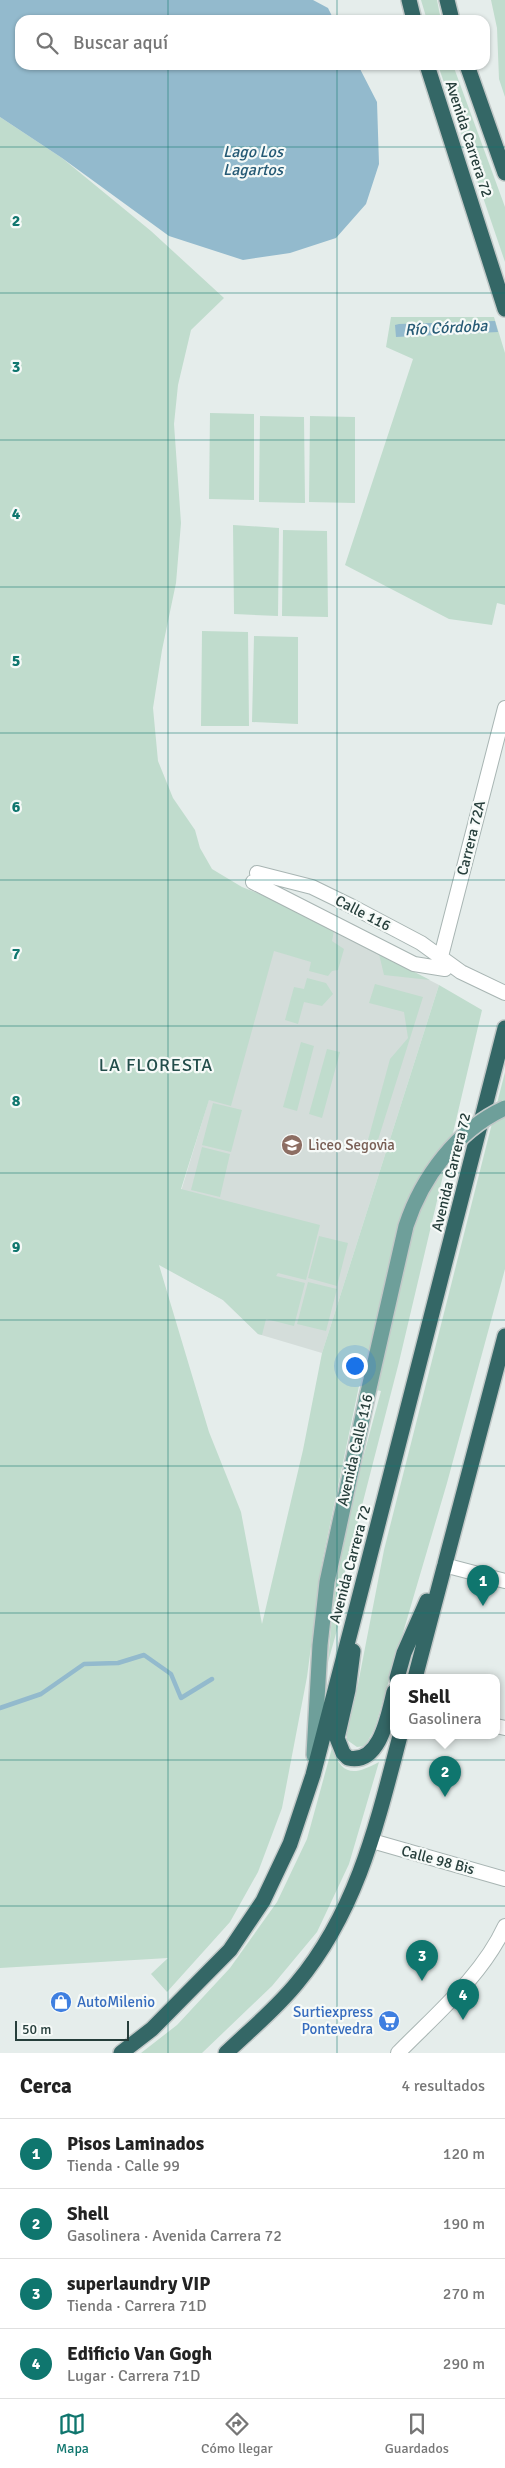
<!DOCTYPE html>
<html lang="es">
<meta charset="utf-8">
<style>
:root{--surface:#fff;--page:#f2f2f2;--text:#222;--muted:#767676;--line:#e0e0e0;--accent:#0f766e}
body{margin:0;font-family:Signika,sans-serif;background:var(--page);color:var(--text)}
.scale{position:absolute;left:15px;bottom:12px;width:114px;box-sizing:border-box;padding-left:5px;border:2px solid #263e3b;border-top:0;font-size:14px;line-height:18px;white-space:nowrap;color:#263e3b;-webkit-text-stroke:4px #f6faf8;paint-order:stroke}
.you{position:absolute;left:354px;top:1365px;width:18px;height:18px;margin:-12px;border:4px solid #fff;border-radius:50%;background:#1a73e8;box-shadow:0 0 0 8px #1a73e833}
.badge{display:grid;place-items:center;width:32px;height:32px;border-radius:50%;background:var(--accent);color:#fff;font-size:16px;font-weight:700}
.pin{position:absolute;translate:-50% -41px;filter:drop-shadow(0 1px 2px #0008)}
.pin::after{content:'';position:absolute;top:26px;width:18px;height:15px;background:inherit;clip-path:polygon(0 0,100% 0,50% 100%)}
.popup{position:absolute;left:390px;top:1674px;width:110px;height:65px;box-sizing:border-box;display:grid;place-content:center;border-radius:10px;background:var(--surface);filter:drop-shadow(0 1px 4px #0005);font-size:16px;white-space:nowrap;color:var(--muted)}
.popup b{font-size:19px;color:var(--text)}
.popup::after{content:'';position:absolute;left:50%;top:100%;margin-left:-10px;border:10px solid transparent;border-top-color:var(--surface)}
.list{margin:0;padding:0;list-style:none}
h2{display:flex;justify-content:space-between;align-items:center;height:65px;margin:0;padding:0 20px;font-size:21px}
h2 small{font-size:16px;font-weight:400;color:var(--muted)}
.list li{display:grid;grid-template-columns:32px 1fr auto;gap:15px;align-items:center;box-sizing:border-box;height:70px;padding:0 20px;border-top:1px solid var(--line)}
.list b{display:block;font-size:19px;white-space:nowrap}
.list p{margin:0;font-size:16px;white-space:nowrap;color:var(--muted)}
.list em{font-size:16px;font-style:normal;color:var(--muted)}
.icon{flex:none;width:28px;height:28px;fill:none;stroke:currentColor;stroke-width:2;stroke-linecap:round;stroke-linejoin:round}
.map{position:relative;flex:none;width:505px;height:2053px;overflow:hidden}
.search{position:absolute;background:var(--surface);box-shadow:0 1px 4px #0004;left:15px;right:15px;top:15px;height:55px;display:flex;align-items:center;gap:12px;box-sizing:border-box;padding:0 18px;border-radius:15px;color:var(--muted);font-size:19px}
.sheet{height:345px;background:var(--surface)}
nav{display:flex;justify-content:space-around;align-items:center;box-sizing:border-box;height:70px;border-top:1px solid var(--line);background:var(--surface);font-size:14px;color:var(--muted)}
nav a{display:grid;justify-items:center;gap:2px}
nav .on{color:var(--accent)}
.map>svg:first-child{display:block}
.built{fill:#d4ddda}
.green{fill:#c0dccd}
.water{fill:#93bacd}
.lines{fill:none;stroke-linecap:round;stroke-linejoin:round}
.stream{stroke:#93bacd;stroke-width:4.5}
.street-casing{stroke:#a8b5b3;stroke-width:16}
.primary-casing{stroke:#c2c9c8;stroke-width:18}
.highway-casing{stroke:#c2c9c8;stroke-width:18}
.street{stroke:#fff;stroke-width:14}
.primary{stroke:#6e9f9a;stroke-width:15}
.highway{stroke:#346766;stroke-width:15}
.primary-bridge-casing{stroke:#c2c9c8;stroke-width:18;stroke-linecap:butt}
.primary-bridge{stroke:#6e9f9a;stroke-width:15}
.grid{fill:none;stroke:#0f766e;stroke-width:1;stroke-opacity:0.55}
.labels{text-anchor:middle;dominant-baseline:central;stroke-width:4.5;stroke-linejoin:round;paint-order:stroke}
.street-label{font-size:15px;fill:#263e3b;stroke:#f6faf8}
.education-label{font-size:15px;fill:#785e54;stroke:#f6faf8;text-anchor:start}
.shop-label{font-size:15px;fill:#366cbe;stroke:#f6faf8;text-anchor:start}
.water-label{font-size:16px;font-style:italic;fill:#255a75;stroke:#f6faf8}
.quarter-label{font-size:18px;letter-spacing:1px;fill:#234e4b;stroke:#f6faf8}
.grid-label{font-size:16px;text-anchor:middle;font-weight:bold;fill:#0f766e;stroke:#f6faf8;stroke-width:4.5;stroke-linejoin:round;paint-order:stroke}
</style>
<div class="map">
<svg width="505" height="2053" viewBox="0 0 505 2053">
<rect width="100%" height="100%" fill="#e5edeb"/>
<!-- built -->
<path class="built" d="M270 898 439 985 322 1353 258 1334 223 1300 159 1264Z"/>
<!-- green -->
<path class="green" d="M421 0H437L441 20H427Z
M491 0H505V97L499 79 497 28Z
M438 65H453L505 207V262Z
M0 117 62 158 151 231 224 298 191 330 178 385 174 424 181 523 176 583 162 650 153 708 158 761 173 798 195 830 200 848 212 869 242 887 270 898 334 931 332 941 344 949 338 970 332 971 328 976 309 971 311 962 274 951 231 1106 209 1100 181 1189 320 1225 306 1280 278 1273 276 1276 305 1283 294 1326 266 1319 262 1335 258 1334 223 1300 159 1265 209 1432 241 1512 262 1624 303 1450 322 1353 439 985 482 1010 399 1362 341 1587 348 1591 328 1662 334 1594 345 1525 381 1391 359 1386 322 1563 307 1677 282 1808 258 1872 230 1922 167 1992 151 1974 168 1958 0 1968Z
M391 317H494L505 353V605L497 603 492 625 449 619 345 565 413 359 386 347Z
M210 413 254 414V500L209 499Z
M260 416 304 417 305 503 259 502Z
M310 416 355 417V503L309 502Z
M233 525 279 528 278 616 234 614Z
M283 530 327 531 328 617 282 616Z
M202 631 248 632 249 726H201Z
M254 636 298 637V724L252 722Z
M379 954 430 980 384 975Z
M307 978 326 983 333 994 322 1006 304 1002 298 1024 285 1020 294 987 304 989Z
M375 984 423 997 377 1143 368 1140 390 1059 408 1038 404 1012 369 1003Z
M301 1042 314 1046 297 1111 283 1107Z
M327 1049 340 1052 322 1118 309 1114Z
M505 1072V1269L447 1483 375 1728 365 1746 357 1747 347 1740V1727L358 1684 384 1550Z
M213 1103 242 1110 231 1152 202 1145Z
M202 1147 230 1154 220 1197 191 1190Z
M319 1236 348 1243 337 1286 308 1278Z
M308 1282 337 1289 326 1331 297 1324Z
M332 1748C342 1777 355 1775 379 1762L349 1864 317 1932 272 1986 202 2053H141L177 2025 230 1968 277 1902 307 1839Z"/>
<!-- water -->
<path class="water" d="M0 0H313L328 8 334 20H20V65H358L377 102 379 164 366 204 336 238 290 253 243 260 169 236 62 158 0 117Z
M495 321 498 332 396 337 395 325 399 324Z"/>
<g class="lines">
<!-- stream -->
<path class="stream" d="M0 1708 41 1694 84 1664 118 1663 144 1655 171 1674 181 1698 212 1679"/>
<!-- street casing -->
<g class="street-casing">
<path id="street" d="M257 873 312 887 351 906 421 943 461 972 505 993
M253 882 414 964 445 969
M438 968 505 708
M444 1565 505 1581
M496 1726 505 1728
M372 1841 505 1879
M398 2053C436 2014 482 1976 505 1926"/>
</g>
<!-- primary casing -->
<g class="primary-casing">
<path id="primary" d="M314 1755 320 1645 327 1582 367 1397"/>
</g>
<!-- highway casing -->
<g class="highway-casing">
<path id="highway" d="M409 0 414 20
M447 0 452 20
M427 65 505 309
M467 65 505 173
M353 1651 348 1690 337 1738 343 1753 348 1758C380 1765 388 1716 394 1692
M397 1678 404 1653 427 1601
M415 1678 505 1336
M121 2053 152 2029 230 1950 263 1901 290 1844 313 1775 356 1610 505 1028
M226 2053C250 2030 276 2009 297 1983 357 1911 377 1824 400 1736"/>
</g>
<!-- street -->
<use href="#street" class="street"/>
<!-- primary -->
<use href="#primary" class="primary"/>
<!-- highway -->
<use href="#highway" class="highway"/>
<!-- primary-bridge casing -->
<g class="primary-bridge-casing">
<path id="primary-bridge" d="M367 1397 406 1226C422 1177 457 1130 505 1108"/>
</g>
<!-- primary-bridge -->
<use href="#primary-bridge" class="primary-bridge"/>
</g>
<!-- grid -->
<path class="grid" d="M168 0V20M337 0V20M168 65V2053M337 65V2053M0 147H505M0 293H505M0 440H505M0 587H505M0 733H505M0 880H505M0 1026H505M0 1173H505M0 1320H505M0 1466H505M0 1613H505M0 1760H505M0 1906H505"/>
<!-- icons -->
<defs>
<g id="school-disc" transform="scale(1.125)"><circle r="9.5" fill="#8d6e63" stroke="#f6faf8"/><path d="M0-5L7-2L0 1L-7-2ZM-4 1L0 2.5L4 1V4Q0 6-4 4Z" fill="#fff"/></g>
<g id="shop-disc" transform="scale(1.125)"><circle r="9.5" fill="#3f7fe0" stroke="#f6faf8"/><path d="M-5-2.5h2.3a2.7 3.5 0 0 1 5.4 0H5L5.5 6h-11ZM-1.5-2.5h3a1.5 2.3 0 0 0-3 0Z" fill="#fff"/></g>
<g id="supermarket-disc" transform="scale(1.125)"><circle r="9.5" fill="#3f7fe0" stroke="#f6faf8"/><path d="M-6-5.5h2.5l.6 2H6L4.5 2H-2.5L-4.4-4H-6ZM-1.5 3.2a1.3 1.3 0 1 0 .1 0ZM3 3.2a1.3 1.3 0 1 0 .1 0Z" fill="#fff"/></g>
</defs>
<g fill-rule="evenodd">
<use href="#school-disc" x="292" y="1145"/>
<use href="#shop-disc" x="61" y="2002"/>
<use href="#supermarket-disc" x="389" y="2021"/>
</g>
<g class="labels">
<!-- street labels -->
<g class="street-label">
<text transform="translate(469 139) rotate(72)">Avenida Carrera 72</text>
<text transform="translate(471 838) rotate(-76)">Carrera 72A</text>
<text transform="translate(363 913) rotate(27)">Calle 116</text>
<text transform="translate(451 1172) rotate(-76)">Avenida Carrera 72</text>
<text transform="translate(355 1450) rotate(-77)">Avenida Calle 116</text>
<text transform="translate(350 1564) rotate(-75)">Avenida Carrera 72</text>
<text transform="translate(438 1860) rotate(15)">Calle 98 Bis</text>
</g>
<!-- education labels -->
<g class="education-label">
<text x="308" y="1145">Liceo Segovia</text>
</g>
<!-- shop labels -->
<g class="shop-label">
<text x="77" y="2002">AutoMilenio</text>
<text x="373" y="2012" text-anchor="end">Surtiexpress<tspan x="373" dy="17">Pontevedra</tspan></text>
</g>
<!-- water labels -->
<g class="water-label">
<text x="253" y="152">Lago Los<tspan x="253" dy="18">Lagartos</tspan></text>
<text transform="translate(446 328) rotate(-3)">Río Córdoba</text>
</g>
<!-- quarter labels -->
<g class="quarter-label">
<text x="156" y="1065">LA FLORESTA</text>
</g>
</g>
<g class="grid-label">
<text x="16" y="226">2</text>
<text x="16" y="372">3</text>
<text x="16" y="519">4</text>
<text x="16" y="666">5</text>
<text x="16" y="812">6</text>
<text x="16" y="959">7</text>
<text x="16" y="1106">8</text>
<text x="16" y="1252">9</text>
</g>
</svg>
<div class="scale">50 m</div>
<div class="you"></div>
<div class="pin badge" style="left:483px;top:1606px">1</div>
<div class="pin badge" style="left:445px;top:1797px">2</div>
<div class="popup"><b>Shell</b>Gasolinera</div>
<div class="pin badge" style="left:422px;top:1981px">3</div>
<div class="pin badge" style="left:463px;top:2020px">4</div>
<div class="search"><svg class="icon" aria-label="search" viewBox="0 0 24 24"><circle cx="10" cy="10" r="6"/><path d="M15 15l6 6"/></svg>Buscar aquí</div>
</div>
<section class="sheet">
<h2>Cerca<small>4 resultados</small></h2>
<ul class="list">
<li><span class="badge">1</span><div><b>Pisos Laminados</b><p>Tienda · Calle 99</p></div><em>120 m</em></li>
<li><span class="badge">2</span><div><b>Shell</b><p>Gasolinera · Avenida Carrera 72</p></div><em>190 m</em></li>
<li><span class="badge">3</span><div><b>superlaundry VIP</b><p>Tienda · Carrera 71D</p></div><em>270 m</em></li>
<li><span class="badge">4</span><div><b>Edificio Van Gogh</b><p>Lugar · Carrera 71D</p></div><em>290 m</em></li>
</ul>
</section>
<nav>
<a class="on"><svg class="icon" aria-label="map" viewBox="0 0 24 24"><path d="M3 6l6-2 6 2 6-2v14l-6 2-6-2-6 2zM9 4v14M15 6v14"/></svg>Mapa</a>
<a><svg class="icon" aria-label="directions" viewBox="0 0 24 24"><path d="M12 3l9 9-9 9-9-9zM9 14v-3h6M13 9l2 2-2 2"/></svg>Cómo llegar</a>
<a><svg class="icon" aria-label="saved" viewBox="0 0 24 24"><path d="M7 4h10v16l-5-4-5 4z"/></svg>Guardados</a>
</nav>
